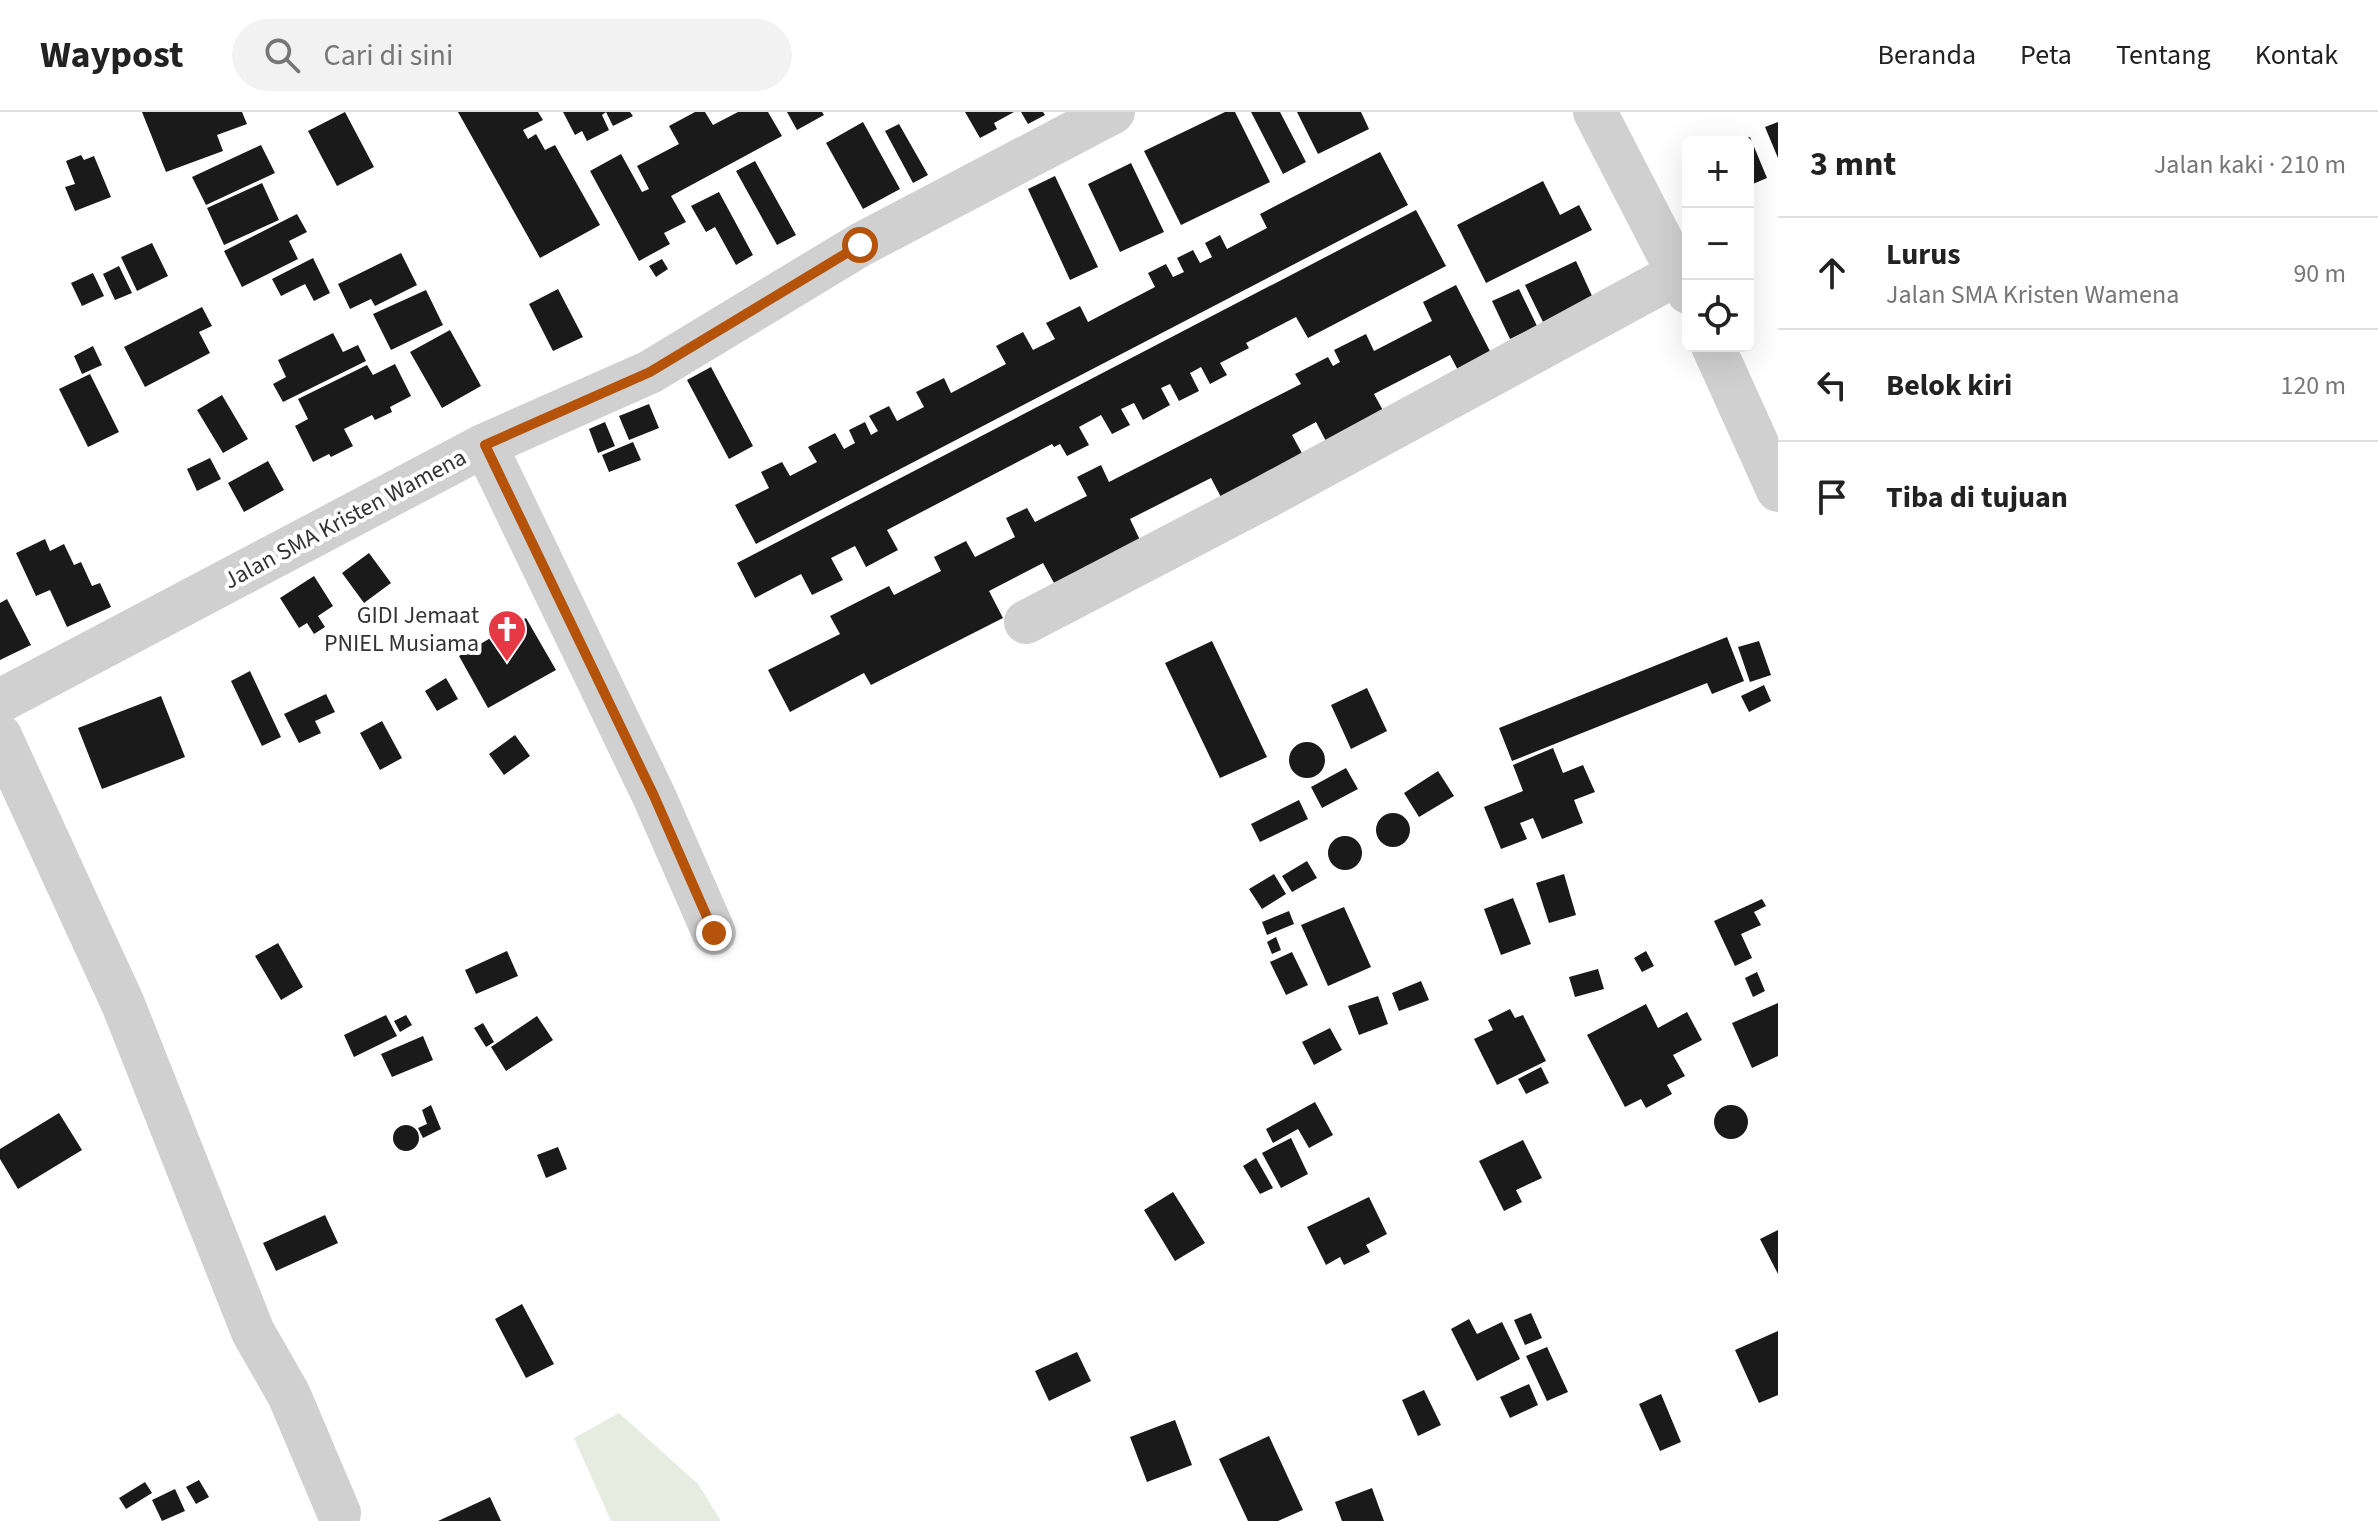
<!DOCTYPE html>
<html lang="id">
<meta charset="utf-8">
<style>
:root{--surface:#fff;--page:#f2f2f2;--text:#222;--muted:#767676;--line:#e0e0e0}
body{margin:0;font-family:"Source Sans 3",sans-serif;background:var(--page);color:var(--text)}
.controls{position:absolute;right:24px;top:24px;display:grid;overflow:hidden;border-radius:12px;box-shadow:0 8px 32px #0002}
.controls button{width:72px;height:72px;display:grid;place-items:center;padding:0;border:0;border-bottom:2px solid var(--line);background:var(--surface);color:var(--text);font:40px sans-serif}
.stop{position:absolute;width:24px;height:24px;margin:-18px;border:6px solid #b45309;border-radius:50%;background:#fff}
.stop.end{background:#b45309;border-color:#fff;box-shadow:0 2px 8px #0008}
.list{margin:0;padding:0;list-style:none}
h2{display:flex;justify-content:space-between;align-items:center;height:104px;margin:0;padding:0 32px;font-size:34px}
h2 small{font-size:26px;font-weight:400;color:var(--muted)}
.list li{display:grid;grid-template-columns:52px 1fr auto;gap:24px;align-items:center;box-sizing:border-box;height:112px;padding:0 32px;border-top:2px solid var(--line)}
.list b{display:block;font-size:30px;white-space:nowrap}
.list p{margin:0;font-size:26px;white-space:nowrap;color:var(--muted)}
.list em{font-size:26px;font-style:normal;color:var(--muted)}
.icon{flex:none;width:44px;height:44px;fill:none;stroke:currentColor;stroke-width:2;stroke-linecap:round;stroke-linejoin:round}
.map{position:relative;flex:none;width:1778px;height:1409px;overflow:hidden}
header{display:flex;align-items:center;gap:48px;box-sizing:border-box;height:112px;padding:0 40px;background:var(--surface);border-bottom:2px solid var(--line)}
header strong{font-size:38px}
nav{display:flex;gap:44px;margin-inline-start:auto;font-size:28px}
.search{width:560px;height:72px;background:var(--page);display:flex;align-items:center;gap:20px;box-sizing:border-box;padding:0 28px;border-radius:44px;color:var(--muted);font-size:30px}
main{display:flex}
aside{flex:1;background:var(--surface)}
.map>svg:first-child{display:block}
.green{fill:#e6ecdf}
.building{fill:#1a1a1a}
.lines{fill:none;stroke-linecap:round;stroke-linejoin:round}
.minor{stroke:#d0d0d0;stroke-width:44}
.route{stroke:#b45309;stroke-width:10}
.labels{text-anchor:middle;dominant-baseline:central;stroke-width:8;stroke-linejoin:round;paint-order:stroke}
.street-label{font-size:24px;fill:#333;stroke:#fff}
.poi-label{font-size:24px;fill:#333;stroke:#fff;text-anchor:end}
</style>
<header>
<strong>Waypost</strong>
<div class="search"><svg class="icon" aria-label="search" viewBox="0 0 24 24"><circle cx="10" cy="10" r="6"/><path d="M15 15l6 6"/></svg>Cari di sini</div>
<nav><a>Beranda</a><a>Peta</a><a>Tentang</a><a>Kontak</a></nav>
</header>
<main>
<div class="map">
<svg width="1778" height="1409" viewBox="0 0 1778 1409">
<rect width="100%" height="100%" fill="#fff"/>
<!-- green -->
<path class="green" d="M619 1301 698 1372 721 1409H611L574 1326Z"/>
<!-- building -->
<path class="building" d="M142 0H242L247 12 217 23 223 39 166 60Z
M345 0 374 55 337 74 308 19Z
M458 0H538L543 8 523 18 528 27 536 22 545 38 555 33 600 113 540 146Z
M563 0H630L633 4 613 14 606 0 602 3 609 18 587 29 582 19 575 23Z
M695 0H705L713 13 738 0H768L782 24 671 84 686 110 664 121 670 132 639 149 590 59 621 42 642 80 649 77 637 54 679 32 669 14Z
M787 0H822L824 3 797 18Z
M965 0H1014L994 11 997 17 980 26Z
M1021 0H1043L1045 3 1028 12Z
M1225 0H1235L1270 70 1181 113 1144 39Z
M1251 0H1280L1306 50 1283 62Z
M1297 0H1361L1369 17 1318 42Z
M863 10 900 77 863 97 826 31Z
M1778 10V46L1765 15Z
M899 12 928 63 913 71 885 19Z
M1750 25 1767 66 1748 74V30H1737Z
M261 33 275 61 206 93 192 65Z
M1380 40 1408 93 756 432 735 393 769 376 761 360 782 350 790 364 817 350 808 335 835 321 844 337 855 331 849 318 865 310 871 323 878 319 869 304 889 294 897 309 924 295 916 280 944 266 951 281 1006 252 996 234 1023 220 1033 238 1055 227 1046 211 1080 194 1088 210 1155 175 1148 161 1166 152 1173 165 1184 160 1177 146 1193 138 1200 151 1212 145 1205 131 1220 123 1227 137 1267 116 1260 102Z
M81 43 84 48 94 44 111 85 75 99 65 75 75 72 66 49Z
M755 49 796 123 777 133 736 59Z
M1131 51 1164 120 1120 140 1088 72Z
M1055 64 1098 155 1070 168 1028 77Z
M1543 69 1560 103 1579 93 1592 118 1486 171 1457 113Z
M262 71 279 108 224 133 207 96Z
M719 80 753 143 736 153 715 115 706 120 691 94Z
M1416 98 1446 154 1308 226 1296 205 1246 231 1249 236 1220 251 1227 263 1210 272 1201 255 1190 261 1199 279 1179 289 1170 272 1161 276 1170 293 1143 308 1134 291 1121 297 1130 313 1112 322 1101 303 1079 315 1089 333 1067 344 1060 332 1054 335 1052 332 887 418 898 438 866 455 855 434 831 446 843 468 812 483 801 462 755 486 737 451Z
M297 102 307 120 289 129 298 147 242 175 224 139Z
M152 131 168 164 137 179 121 145Z
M401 141 417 173 375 194 371 187 350 197 338 172Z
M313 146 330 181 314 189 305 172 281 184 272 167Z
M662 147 668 157 656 165 649 154Z
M1576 149 1593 186 1543 210 1525 173Z
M119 154 132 181 115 188 103 162Z
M93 161 104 184 82 194 71 171Z
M1456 173 1493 245 1460 262 1450 243 1374 282 1386 304 1328 333 1316 310 1292 323 1304 345 1222 387 1211 366 1130 407 1140 428 1054 471 1043 451 989 479 1003 506 871 573 864 561 790 600 768 558 840 522 830 504 889 474 894 483 941 459 934 445 966 429 975 445 1015 425 1006 406 1027 396 1035 410 1087 384 1077 365 1101 353 1109 370 1301 272 1295 262 1328 245 1333 254 1340 250 1334 238 1366 222 1374 239 1432 209 1423 190Z
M558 177 583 225 553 239 529 192Z
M1519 177 1537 214 1510 227 1492 189Z
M426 178 443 213 391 238 373 202Z
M202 195 212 214 199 220 210 241 145 275 124 235Z
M450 218 481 274 442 296 410 240Z
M333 221 343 240 358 233 366 249 283 290 273 272 286 265 278 248Z
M93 234 102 253 82 262 74 244Z
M395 252 411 284 390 295 392 300 375 308 372 303 344 317 353 334 331 345 329 342 313 350 295 314 308 307 298 287 367 253 373 263Z
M711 255 753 334 729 347 687 268Z
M90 262 119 320 88 335 59 277Z
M222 283 248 327 223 341 197 298Z
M649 292 659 316 629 328 619 304Z
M605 310 615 334 598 341 589 317Z
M633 330 641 348 609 360 602 343Z
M210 346 221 367 197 379 187 357Z
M268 349 284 378 244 400 228 371Z
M45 427 50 439 64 432 74 453 81 450 92 474 100 471 111 495 67 515 50 478 36 484 16 441Z
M369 441 391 471 364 491 342 461Z
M314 464 333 494 318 504 325 515 314 522 307 511 299 516 280 486Z
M7 487 31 533 0 548V491Z
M526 506 556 558 488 596 459 544Z
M1727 525 1744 569 1712 582 1707 571 1512 649 1499 616Z
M1212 529 1267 645 1220 666 1165 551Z
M1759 529 1771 563 1750 570 1738 535Z
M250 559 281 625 262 634 231 569Z
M446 566 458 587 437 599 425 579Z
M1764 573 1771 589 1749 600 1741 584Z
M1367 576 1387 619 1351 637 1331 593Z
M326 582 335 600 315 609 321 621 299 631 284 602Z
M161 584 185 645 102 677 78 616Z
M382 609 402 646 380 658 360 621Z
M515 623 530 644 504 663 489 642Z
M1289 648a18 18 0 1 1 36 0a18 18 0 1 1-36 0Z
M1553 636 1563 661 1583 653 1595 680 1574 688 1583 711 1542 727 1533 706 1520 711 1527 727 1501 737 1484 695 1523 679 1513 653Z
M1346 656 1358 677 1322 696 1311 675Z
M1438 659 1454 684 1419 705 1404 681Z
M1299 688 1308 707 1260 730 1251 712Z
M1376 718a17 17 0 1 1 34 0a17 17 0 1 1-34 0Z
M1328 741a17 17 0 1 1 34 0a17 17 0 1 1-34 0Z
M1307 749 1317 766 1292 780 1282 764Z
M1274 762 1286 782 1262 797 1249 777Z
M1564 762 1576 803 1549 811 1536 771Z
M1513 786 1531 832 1501 843 1484 797Z
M1762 787 1766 794 1754 800 1761 813 1741 822 1752 846 1735 854 1714 809Z
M1344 795 1371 855 1328 874 1301 813Z
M1289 799 1294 812 1267 823 1262 810Z
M1276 825 1281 838 1272 842 1267 830Z
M278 831 303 875 281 888 255 844Z
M507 839 518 864 476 882 465 858Z
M1646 839 1654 854 1642 860 1634 846Z
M1292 840 1308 873 1286 883 1270 850Z
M1598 857 1604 877 1575 885 1569 865Z
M1757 860 1765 879 1753 885 1745 866Z
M1421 869 1429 888 1399 899 1392 881Z
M1378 884 1388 912 1359 923 1348 894Z
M1778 891V944L1752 956 1732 911Z
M1646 892 1658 916 1687 900 1702 928 1673 943 1685 964 1667 973 1672 982 1646 996 1641 987 1625 995 1587 923Z
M1510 897 1515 906 1523 903 1546 949 1497 973 1474 927 1493 918 1488 908Z
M386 903 397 924 354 945 344 923Z
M406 903 412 913 400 920 394 909Z
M537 904 553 928 506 959 491 935Z
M483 911 494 930 486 935 474 916Z
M1330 916 1342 938 1314 953 1302 930Z
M423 924 433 948 392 965 381 942Z
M1541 955 1549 971 1526 982 1518 967Z
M1315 990 1333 1023 1309 1036 1298 1017 1273 1031 1266 1017Z
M1714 1010a17 17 0 1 1 34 0a17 17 0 1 1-34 0Z
M431 993 441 1017 423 1026 418 1016 427 1012 422 998Z
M59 1001 82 1038 18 1077 0 1047V1037Z
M393 1026a13 13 0 1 1 26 0a13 13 0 1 1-26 0Z
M1291 1026 1308 1062 1281 1076 1262 1041Z
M1523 1028 1542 1066 1516 1078 1522 1090 1504 1099 1479 1049Z
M558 1035 567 1057 546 1066 537 1043Z
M1256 1046 1273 1076 1260 1082 1243 1054Z
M1173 1080 1205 1131 1175 1149 1144 1098Z
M1369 1085 1387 1122 1366 1133 1370 1140 1344 1153 1340 1145 1326 1153 1307 1115Z
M325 1103 338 1131 276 1159 263 1131Z
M1778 1118V1162L1760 1127Z
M522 1192 554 1252 526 1266 495 1207Z
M1531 1201 1542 1226 1525 1233 1514 1208Z
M1469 1207 1477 1222 1502 1210 1520 1247 1477 1269 1451 1217Z
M1778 1219V1283L1759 1291 1735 1238Z
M1547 1235 1568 1280 1547 1289 1526 1244Z
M1077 1240 1091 1269 1049 1289 1035 1259Z
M1529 1272 1538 1293 1510 1306 1500 1285Z
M1424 1278 1441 1313 1418 1324 1402 1288Z
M1661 1282 1681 1330 1660 1339 1639 1292Z
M1175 1308 1192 1353 1147 1370 1130 1325Z
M1269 1324 1303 1398 1278 1409H1248L1219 1347Z
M199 1368 209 1385 196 1392 186 1375Z
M145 1370 152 1381 126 1397 119 1386Z
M1372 1376 1384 1409H1342L1335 1390Z
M175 1377 185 1399 162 1409 152 1388Z
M490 1385 501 1409H438Z"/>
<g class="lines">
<!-- minor -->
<path class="minor" d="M1595 0 1688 180
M1713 234 1778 378
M485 333 654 684 714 821
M1026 510 1262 387 1679 161
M0 589 485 333 650 260 860 133 1113 0
M0 624 123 892 253 1220 289 1283 339 1401"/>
</g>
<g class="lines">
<!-- route -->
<path class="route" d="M714 821 654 684 485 333 650 260 860 133"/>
</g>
<!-- icons -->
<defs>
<g id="church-pin" transform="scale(2)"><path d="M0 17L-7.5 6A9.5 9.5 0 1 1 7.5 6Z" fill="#e63946" stroke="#fff"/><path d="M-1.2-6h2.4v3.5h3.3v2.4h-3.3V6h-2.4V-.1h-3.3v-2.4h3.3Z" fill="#fff"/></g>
</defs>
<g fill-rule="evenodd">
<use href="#church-pin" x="507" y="517"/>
</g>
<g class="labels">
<!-- street labels -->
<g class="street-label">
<text transform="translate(345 407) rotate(-28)">Jalan SMA Kristen Wamena</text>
</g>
<!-- poi labels -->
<g class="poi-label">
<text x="479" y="503">GIDI Jemaat<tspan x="479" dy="28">PNIEL Musiama</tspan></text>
</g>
</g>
</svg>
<div class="controls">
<button>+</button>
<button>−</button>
<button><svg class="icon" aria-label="locate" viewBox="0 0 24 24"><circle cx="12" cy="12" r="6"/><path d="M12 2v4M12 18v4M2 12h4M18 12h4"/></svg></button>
</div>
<div class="stop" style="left:860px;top:133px"></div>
<div class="stop end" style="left:714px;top:821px"></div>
</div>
<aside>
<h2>3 mnt<small>Jalan kaki · 210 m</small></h2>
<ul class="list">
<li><svg class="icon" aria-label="ahead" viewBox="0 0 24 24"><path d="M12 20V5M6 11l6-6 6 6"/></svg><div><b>Lurus</b><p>Jalan SMA Kristen Wamena</p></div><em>90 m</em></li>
<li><svg class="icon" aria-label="left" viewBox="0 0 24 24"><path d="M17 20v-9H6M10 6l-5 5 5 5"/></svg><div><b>Belok kiri</b></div><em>120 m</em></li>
<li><svg class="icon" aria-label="arrive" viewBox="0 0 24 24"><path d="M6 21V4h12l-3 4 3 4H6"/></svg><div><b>Tiba di tujuan</b></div></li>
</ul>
</aside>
</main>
